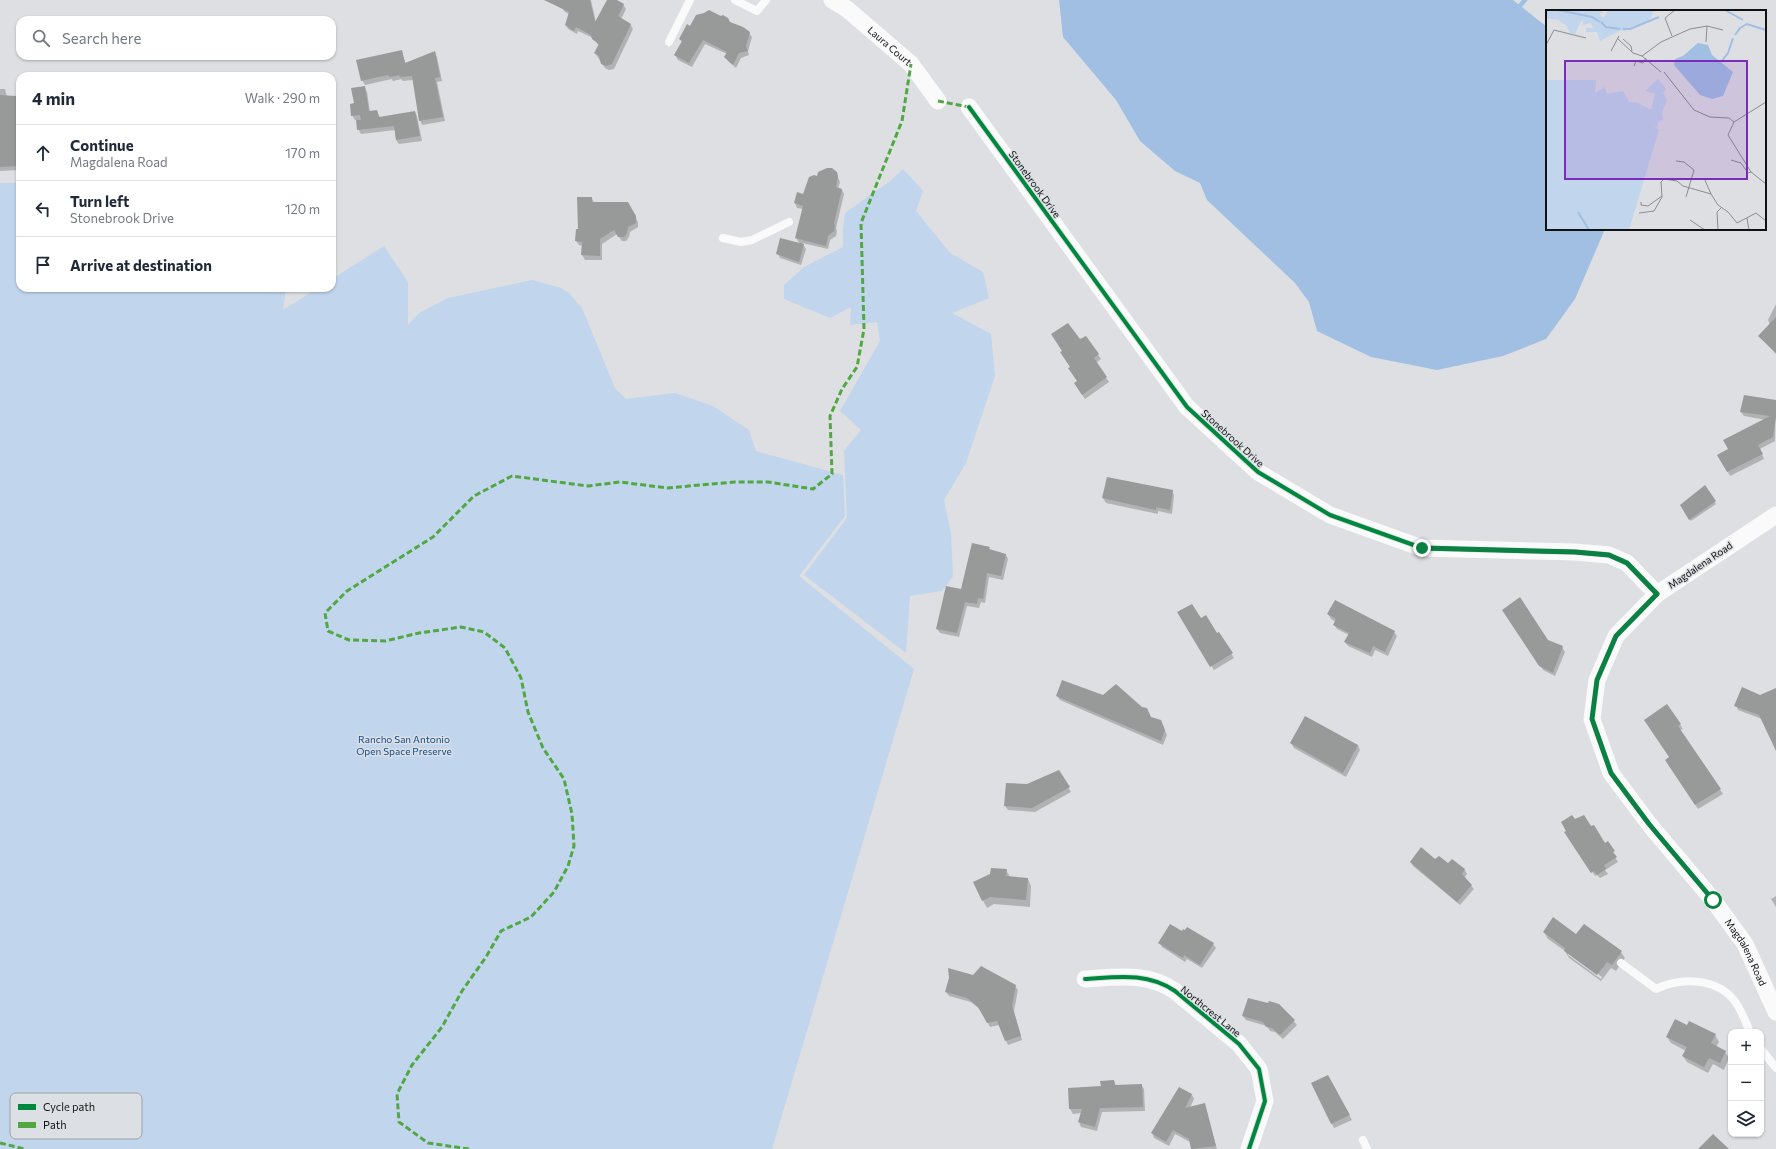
<!DOCTYPE html>
<meta charset="utf-8">
<style>
:root{--surface:#fff;--page:#f6f6f7;--text:#1f2937;--muted:#747a83;--line:#e0e1e3}
body{margin:0;font-family:Commissioner,sans-serif;background:var(--page);color:var(--text)}
.controls{position:absolute;right:12px;bottom:12px;display:grid;overflow:hidden;border-radius:8px;box-shadow:0 1px 3px #0004}
.controls button{width:36px;height:36px;display:grid;place-items:center;padding:0;border:0;border-bottom:1px solid var(--line);background:var(--surface);color:var(--text);font:20px sans-serif}
.stop{position:absolute;width:12px;height:12px;margin:-9px;border:3px solid #0b8043;border-radius:50%;background:#fff}
.stop.end{background:#0b8043;border-color:#fff;box-shadow:0 1px 4px #0008}
.list{margin:0;padding:0;list-style:none}
h2{display:flex;justify-content:space-between;align-items:center;height:52px;margin:0;padding:0 16px;font-size:17px}
h2 small{font-size:13px;font-weight:400;color:var(--muted)}
.list li{display:grid;grid-template-columns:26px 1fr auto;gap:12px;align-items:center;box-sizing:border-box;height:56px;padding:0 16px;border-top:1px solid var(--line)}
.list b{display:block;font-size:15px;white-space:nowrap}
.list p{margin:0;font-size:13px;white-space:nowrap;color:var(--muted)}
.list em{font-size:13px;font-style:normal;color:var(--muted)}
.icon{flex:none;width:22px;height:22px;fill:none;stroke:currentColor;stroke-width:2;stroke-linecap:round;stroke-linejoin:round}
.map{position:relative;flex:none;width:1776px;height:1149px;overflow:hidden}
.search{position:absolute;background:var(--surface);box-shadow:0 1px 3px #0004;left:16px;top:16px;width:320px;height:44px;display:flex;align-items:center;gap:10px;box-sizing:border-box;padding:0 14px;border-radius:12px;color:var(--muted);font-size:15px}
.panel{position:absolute;background:var(--surface);box-shadow:0 1px 3px #0004;left:16px;top:72px;width:320px;height:220px;border-radius:12px}
.map>svg:first-child{display:block}
.green{fill:#c1d5ec}
.water{fill:#a1bfe3}
.shadow{fill:#0003;fill-rule:evenodd}
.lines{fill:none;stroke-linecap:round;stroke-linejoin:round}
.stream{stroke:#a1bfe3;stroke-width:4.5}
.building{fill:#989999}
.lane{stroke:#fafafb;stroke-width:8}
.street{stroke:#fafafb;stroke-width:17}
.quiet{stroke:#51a842;stroke-width:3;stroke-dasharray:6 3;stroke-linecap:butt}
.cycleway-casing{stroke:#dcdfe3;stroke-width:6}
.cycleway{stroke:#00873e;stroke-width:4}
.route{stroke:#0b8043;stroke-width:5}
.labels{text-anchor:middle;dominant-baseline:central;stroke-width:3;stroke-linejoin:round;paint-order:stroke}
.street-label{font-size:10px;fill:#101112;stroke:#dcdfe3}
.park-label{font-size:10px;fill:#134c8a;stroke:#dcdfe3}
.inset-river{fill:none;stroke:#a1bfe3;stroke-width:2}
.inset-road{fill:none;stroke:#8b8d8f;stroke-width:1}
.view{fill:#7b2cbf;fill-opacity:0.15;stroke:#7b2cbf;stroke-width:2}
.inset-edge{fill:none;stroke:#101112;stroke-width:2}
.key{fill:#dcdfe3;stroke:#9fa1a4;stroke-width:1}
.key-label{font-size:11px;fill:#101112}
</style>
<div class="map">
<svg width="1776" height="1149" viewBox="0 0 1776 1149">
<rect width="100%" height="100%" fill="#dddfe2"/>
<!-- green -->
<path class="green" d="M903 169 923 191 916 211 950 253 983 272 989 298 952 313 991 334 995 376 966 463 944 500 951 534 953 576 942 591 910 596 906 653 804 575 847 518 844 451 861 430 840 411 880 341 877 322 850 325 851 307 830 318 784 299V285L804 267 843 247V229L845 213 889 182Z
M0 183H20V288H286L283 310 318 288H332V279L384 246 408 282V325L419 313 448 298 532 280 561 288 569 293 582 308 615 388 626 399 675 393 713 406 749 430 756 451 843 475 845 516 799 576 914 669 772 1149H0Z"/>
<!-- water -->
<path class="water" d="M1059 0H1513L1547 27V229H1605L1575 299 1546 339 1503 356 1437 370 1371 357 1317 331 1309 302 1295 283 1207 200 1200 183 1175 171 1140 141 1116 100 1063 37Z"/>
<!-- shadow -->
<path class="shadow" d="M562 0H591L596 22 608 0H615L623 4 626 9 621 19 630 24 633 29 614 69 609 70 605 68 595 53 599 46 593 38 578 31 577 34 568 29 566 25 569 14 565 12 562 8Z
M730 23 749 33 752 37 748 51 749 55 741 58 736 68 728 61 725 57 727 54 705 44 692 67 678 60 675 55 682 42 680 39 691 28Z
M401 51 406 64 435 52 437 57 442 81 437 82 445 121 422 125 420 120 413 80 403 81 401 79 393 81 392 79 365 85 362 80Z
M364 87 367 92 370 112 377 111 380 118 415 112 417 116 422 141 399 144 396 140 395 130 361 134 358 129 357 120H355L352 115 355 104Z
M0 89H5L7 97 20 98V170L0 171Z
M836 173 840 182 838 189 842 190 844 194 836 228 837 231 836 236 830 240 828 249 802 243 806 249 801 265 780 258 778 254 800 244 796 238 803 209 797 208 795 203 818 178Z
M592 198 594 203H627L638 222V227L630 232 629 237 626 241H622L617 234 602 244V260H585L582 255 583 246 579 245 576 241 579 230Z
M1776 304V354L1759 336 1770 325 1768 320Z
M1086 337 1101 359 1096 363 1109 382 1085 399 1078 388V382L1069 369 1071 367 1080 340Z
M1745 396 1776 401 1775 441 1760 449 1764 459 1730 476 1719 455 1730 450 1766 420 1744 416 1741 412Z
M1705 487 1716 504 1691 521 1681 506Z
M1172 491 1174 495 1172 514 1158 511V514L1106 503 1103 498Z
M989 548 991 551 1006 555 1008 559 1003 580 989 577 985 603 981 602 979 608 967 606 959 637 940 633 937 629Z
M1178 613 1201 619 1217 634 1219 633 1234 658 1214 670Z
M1328 614 1394 632 1397 636 1388 656 1375 650 1372 657 1348 646 1345 642 1349 635 1337 629 1334 625 1336 622 1331 619Z
M1506 614 1547 640 1562 647 1565 652 1555 676 1543 670Z
M1776 689V746L1762 719 1738 710 1736 705Z
M1057 696 1151 718 1163 726 1167 735 1163 745 1060 700Z
M1667 706 1683 729 1680 730 1723 794 1698 809 1668 764 1670 757Z
M1291 743 1358 745 1360 750 1346 777 1294 748Z
M1059 772 1071 792 1035 812 1008 810 1005 806 1027 785Z
M1575 821 1591 827 1616 856 1615 857 1618 862 1605 870 1608 874 1600 878 1597 875 1595 876 1568 837Z
M1411 862 1448 865 1465 870 1467 874 1464 878 1474 889 1460 905 1413 866Z
M1006 870 1010 877 1028 879 1031 886 1030 907 994 904 987 908 974 883Z
M1776 896V907L1771 899Z
M1187 928 1213 944 1216 948 1202 968 1187 959 1185 962 1162 947 1160 943 1186 931Z
M1544 932 1577 935 1621 952 1625 958 1616 971 1611 968 1601 981 1569 958 1565 951 1548 939ZM1568 953 1602 977 1601 979 1568 955Z
M1015 986 1018 990 1014 1011 1022 1040 1008 1045 999 1025 990 1027 982 1011 971 1002 949 996 946 992Z
M1269 1004H1279L1297 1025 1283 1039 1275 1032 1270 1031 1267 1026 1246 1020 1243 1016Z
M1687 1027 1715 1035 1719 1042 1716 1047 1725 1052 1729 1058 1724 1070 1713 1064 1708 1073 1687 1062 1683 1056 1686 1051 1671 1043 1667 1037Z
M1328 1076 1352 1120 1334 1128 1312 1084Z
M1114 1081 1116 1086 1141 1085 1144 1089 1145 1111 1102 1112 1097 1131 1081 1127 1079 1122 1081 1113 1073 1114 1070 1109 1069 1089 1102 1087Z
M1179 1088 1192 1095 1194 1099 1190 1108 1204 1104 1217 1149H1192L1190 1142 1175 1134 1169 1146 1154 1138 1152 1133Z"/>
<g class="lines">
<!-- stream -->
<path class="stream" d="M1519 7 1525 0"/>
</g>
<!-- building -->
<path class="building" d="M544 0H590L595 22 607 0H617L624 4 618 16 631 24 612 64 606 66 601 64 599 56 594 53 599 44 592 39 591 35 576 27 574 31 565 25 569 12Z
M709 10 721 16 723 15 728 18 730 22 743 27 750 32 746 46 748 51 739 53 733 65 724 57 727 52 703 40 689 63 674 55 682 41 679 39 687 24 690 26 696 15 704 13Z
M402 50 405 63 435 51 440 77 435 78 443 117 419 121 412 76 400 77 399 75 390 77 388 75 361 81 356 60Z
M365 86 369 111 377 110 379 117 415 111 420 136 396 140 394 126 357 130 356 120H361L360 115 351 116 350 104 354 103 351 88Z
M0 95 16 96V97H20V166L0 167Z
M827 168H832L837 172 838 176 836 187 842 189 834 223 835 226 834 231 828 236 826 246 795 238 803 206 794 203 797 192 803 194 809 177 814 175 817 176 818 172Z
M577 197H592V202H628L636 216V223L628 227 627 233 624 237H618L614 230 600 239V256L581 255 582 242 575 241 576 229H578Z
M780 238 804 244 799 262 776 254Z
M1776 317V353L1758 336Z
M1068 323 1080 339 1086 336 1099 354 1094 358 1107 377 1082 395 1074 383 1077 381 1068 368 1070 367 1060 352 1062 351 1051 334Z
M1744 395 1776 400V417L1773 437 1758 445 1763 454 1727 472 1717 455 1728 449 1723 440 1770 416 1740 412Z
M1107 477 1173 490 1170 510 1156 507V510L1102 498Z
M1705 485 1716 501 1689 520 1680 505Z
M972 543 990 547 989 549 1006 554 1001 576 987 573 983 599 978 598 977 604 965 602 957 633 936 629 946 586 961 589Z
M1520 597 1548 640 1563 646 1553 673 1539 666 1502 610Z
M1335 600 1395 631 1385 652 1373 646 1370 653 1344 642 1349 633 1333 625 1336 619 1327 614Z
M1192 604 1201 618 1206 615 1217 633 1219 632 1233 653 1210 667 1177 612Z
M1062 680 1103 695 1116 684 1142 707 1147 708 1151 717 1161 720 1165 730 1161 741 1056 696Z
M1742 687 1760 695 1776 688V751L1759 715 1734 706Z
M1667 704 1681 724 1678 726 1721 789 1695 805 1665 760 1669 757 1644 720Z
M1305 716 1358 745 1343 773 1290 743Z
M1059 770 1070 787 1032 808 1004 806 1006 783 1027 784Z
M1572 815 1575 819 1584 815 1591 826 1594 825 1605 843 1608 841 1615 851 1613 852 1617 857 1604 865 1606 869 1597 875 1594 871 1591 873 1564 832 1566 831 1561 822Z
M1421 847 1435 859 1439 856 1448 863 1452 859 1465 869 1462 874 1472 885 1457 902 1410 862Z
M991 868 1007 869 1006 876 1028 878 1026 900 990 897 982 901 973 882 990 874Z
M1553 917 1576 934 1584 924 1622 951 1612 965 1607 962 1597 975 1564 951 1565 948 1543 932Z
M1170 924 1182 931 1183 929 1185 930 1187 927 1214 943 1200 965 1184 955 1183 958 1158 943Z
M981 966 1016 985 1012 1006 1021 1036 1005 1041 997 1021 987 1023 978 1007 967 998 945 992 949 978 948 968 973 975Z
M1248 998 1268 1003 1269 1001 1279 1004 1295 1020 1280 1035 1272 1028 1266 1027 1263 1022 1242 1016Z
M1675 1019 1687 1025 1689 1021 1716 1034 1711 1043 1726 1051 1720 1063 1709 1058 1704 1067 1682 1056 1687 1047 1666 1037Z
M1328 1075 1350 1115 1331 1124 1311 1083Z
M1114 1080 1115 1085 1142 1084 1143 1107 1100 1108 1095 1127 1078 1122 1082 1109H1069L1068 1088 1101 1086 1100 1081Z
M1179 1087 1192 1094 1185 1108 1205 1103 1216 1146 1191 1149 1189 1139 1173 1130 1166 1142 1151 1133Z
M1713 1134 1729 1149H1698Z"/>
<g class="lines">
<!-- lane -->
<path class="lane" d="M735 0 757 11 766 0
M669 42 690 0
M723 238 741 242 752 240 789 222
M1621 963 1656 989C1680 978 1714 977 1733 999 1741 1008 1745 1021 1750 1032
M1761 1049 1776 1068
M1363 1140 1367 1149"/>
<!-- street -->
<g class="street">
<path id="s1" d="M832 0 847 9 911 64 938 101"/>
<path d="M969 107 1187 407 1258 472 1330 515 1422 548 1575 552 1609 555 1627 563 1657 594"/>
<path id="s2" d="M1776 515 1657 594 1616 636 1597 680 1592 719 1611 773 1649 824 1713 900 1745 944 1776 1012"/>
<path d="M1085 979C1117 977 1147 972 1175 991L1239 1044 1259 1069 1265 1101 1249 1149"/>
</g>
<!-- quiet -->
<path class="quiet" d="M938 101 969 107
M0 1143 25 1149
M469 1149 428 1143 399 1122 397 1094 412 1065 442 1027 462 991 486 957 501 931 531 917 554 892 568 866 574 846 572 814 564 779 543 748 528 712 521 678 505 648 484 632 461 627 419 633 385 641 349 640 328 631 325 613 347 591 433 537 474 496 512 476 588 486 620 482 667 488 734 482H768L813 489 832 474 830 416 842 389 857 367 864 329 861 223 902 121 911 64"/>
<!-- cycleway casing -->
<g class="cycleway-casing">
<path id="cycleway" d="M969 107 1187 407 1258 472 1330 515 1422 548 1575 552 1609 555 1627 563 1657 594
M1085 979C1117 977 1147 972 1175 991L1239 1044 1259 1069 1265 1101 1249 1149"/>
</g>
<!-- cycleway -->
<use href="#cycleway" class="cycleway"/>
</g>
<g class="lines">
<!-- route -->
<path class="route" d="M1422 548 1575 552 1609 555 1627 563 1657 594 1616 636 1597 680 1592 719 1611 773 1649 824 1713 900"/>
</g>
<g class="labels">
<!-- street labels -->
<g class="street-label">
<text stroke="none"><textPath href="#s1" startOffset="74">Laura Court</textPath></text>
<text transform="translate(1035 184) rotate(54)">Stonebrook Drive</text>
<text transform="translate(1233 438) rotate(42)">Stonebrook Drive</text>
<text transform="translate(1700 565) rotate(-34)">Magdalena Road</text>
<text stroke="none"><textPath href="#s2" startOffset="571">Magdalena Road</textPath></text>
<text transform="translate(1211 1011) rotate(39)">Northcrest Lane</text>
</g>
<!-- park labels -->
<g class="park-label">
<text x="404" y="739">Rancho San Antonio<tspan x="404" dy="12">Open Space Preserve</tspan></text>
</g>
</g>
<!-- overview -->
<g transform="translate(1546 10)">
<rect width="220" height="220" fill="#dddfe2"/>
<path d="M0 0H54L57 3 53 4 58 8 62 0H108L103 11 79 21 75 20 54 31 51 22H40V18H47L45 13 37 15 36 9 29 24 24 23 21 16 12 10 0 8ZM112 69 120 79 117 83 121 90 116 102 117 110 112 112V118L106 114 113 120 83 220H0V70H50L49 83 59 77 61 84 77 81 83 92 92 93 105 100 109 84 99 81Z" fill="#c1d5ec"/>
<path d="M152 33 162 35 166 45 187 62 177 86 166 89 154 85 128 55 129 49 137 46Z" fill="#a1bfe3"/>
<path class="inset-river" d="M12 0 46 7 54 12M179 0 197 10M55 12 60 17 74 19M77 19H84L113 7M189 25 194 18 201 14 220 20M175 52 182 43 187 28M32 202 43 220"/>
<path class="inset-road" d="M126 26 119 8 129 0M71 28 87 43 96 46 115 62M77 29 85 36 86 41M160 32 161 16M0 35 8 20 40 28M65 41 73 26M96 46 115 32 144 19 161 16 177 20M88 56 90 51 97 53 100 48M118 62 148 100 164 107 183 108 188 112M220 92 188 112 182 125 205 162 220 174M185 150 195 153 202 163 205 162M130 151 138 152 148 160 140 187M158 168 165 184M95 192V195L102 196 116 186M93 203 108 201 116 187 115 172 118 169 131 171 137 176 165 184 172 195 182 202 191 213 210 203 220 211M201 208 203 220M144 210 159 220M172 220 171 202 175 198"/>
<path class="view" d="M19 51H201V169H19Z"/>
<rect width="220" height="220" class="inset-edge"/>
</g>
<!-- legend -->
<rect x="10" y="1093" width="132" height="46" rx="6" class="key"/>
<rect x="18" y="1104" width="18" height="6" fill="#00873e"/>
<rect x="18" y="1122" width="18" height="6" fill="#51a842"/>
<g class="key-label">
<text x="43" y="1111">Cycle path</text>
<text x="43" y="1129">Path</text>
</g>
</svg>
<div class="controls">
<button>+</button>
<button>−</button>
<button><svg class="icon" aria-label="layers" viewBox="0 0 24 24"><path d="M12 4l9 5-9 5-9-5zM3 14l9 5 9-5"/></svg></button>
</div>
<div class="stop" style="left:1713px;top:900px"></div>
<div class="stop end" style="left:1422px;top:548px"></div>
<div class="search"><svg class="icon" aria-label="search" viewBox="0 0 24 24"><circle cx="10" cy="10" r="6"/><path d="M15 15l6 6"/></svg>Search here</div>
<section class="panel">
<h2>4 min<small>Walk · 290 m</small></h2>
<ul class="list">
<li><svg class="icon" aria-label="ahead" viewBox="0 0 24 24"><path d="M12 20V5M6 11l6-6 6 6"/></svg><div><b>Continue</b><p>Magdalena Road</p></div><em>170 m</em></li>
<li><svg class="icon" aria-label="left" viewBox="0 0 24 24"><path d="M17 20v-9H6M10 6l-5 5 5 5"/></svg><div><b>Turn left</b><p>Stonebrook Drive</p></div><em>120 m</em></li>
<li><svg class="icon" aria-label="arrive" viewBox="0 0 24 24"><path d="M6 21V4h12l-3 4 3 4H6"/></svg><div><b>Arrive at destination</b></div></li>
</ul>
</section>
</div>
